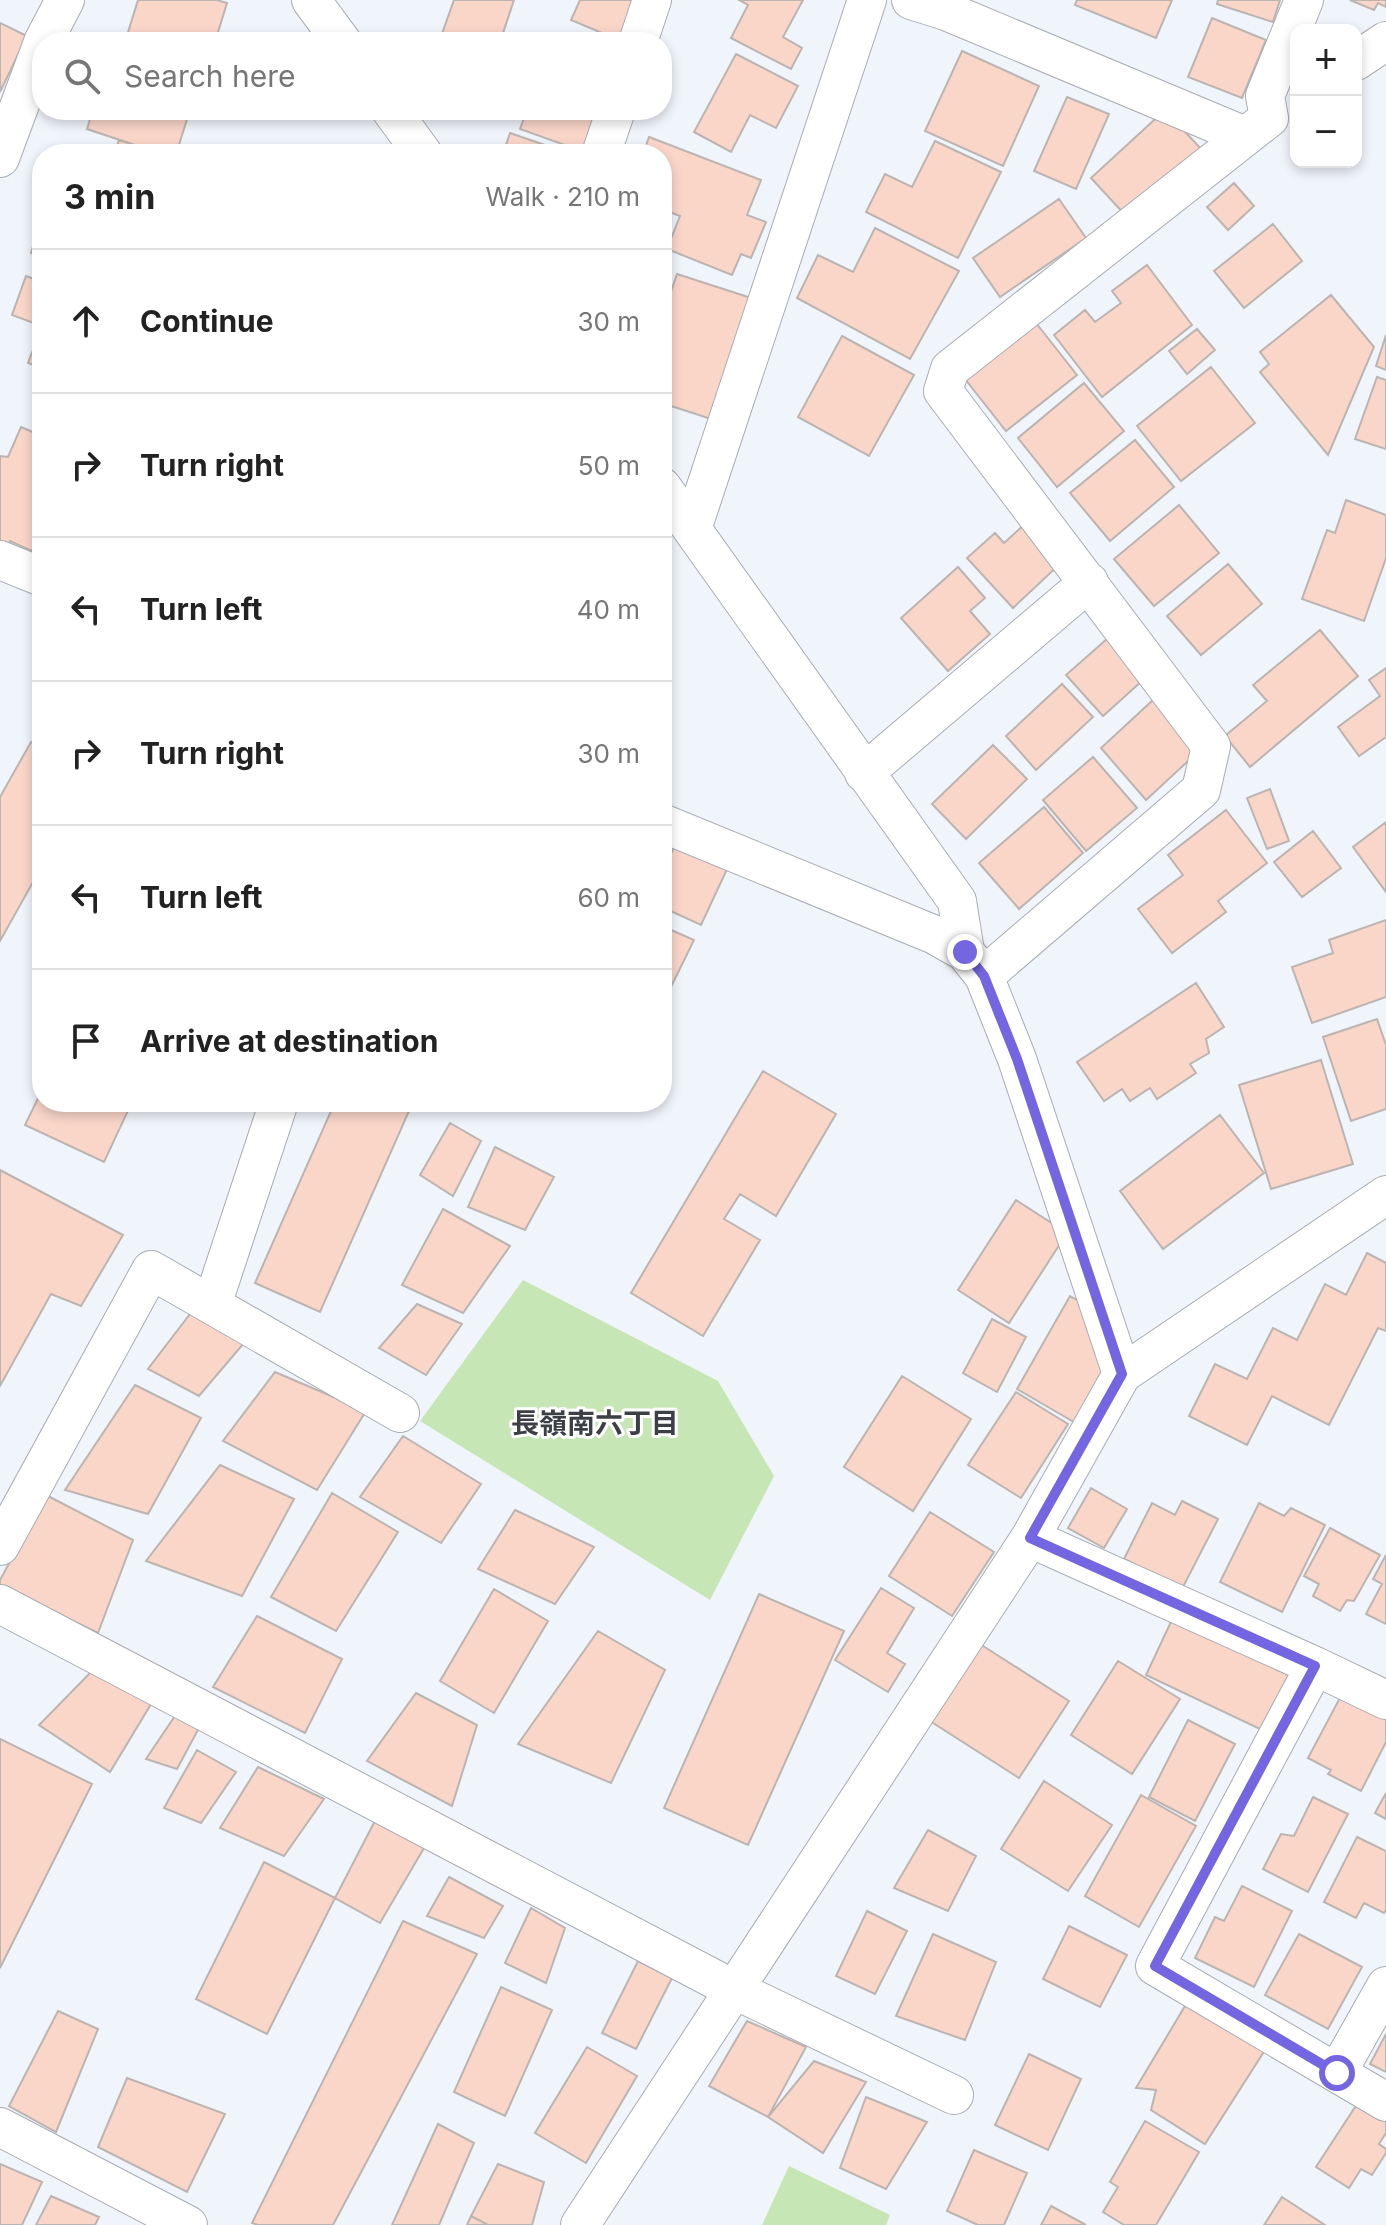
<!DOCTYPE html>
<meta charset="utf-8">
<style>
:root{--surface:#fff;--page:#f2f2f2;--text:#222;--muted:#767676;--line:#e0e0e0}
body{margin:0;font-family:Inter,"Noto Sans JP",sans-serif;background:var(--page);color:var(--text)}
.controls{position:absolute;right:24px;top:24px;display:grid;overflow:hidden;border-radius:16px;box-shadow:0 4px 12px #0003}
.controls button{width:72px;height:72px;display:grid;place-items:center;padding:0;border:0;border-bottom:2px solid var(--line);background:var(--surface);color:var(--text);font:40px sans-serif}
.stop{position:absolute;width:24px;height:24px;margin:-18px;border:6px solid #7465e0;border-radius:50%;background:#fff}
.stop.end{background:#7465e0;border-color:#fff;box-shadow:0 2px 8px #0008}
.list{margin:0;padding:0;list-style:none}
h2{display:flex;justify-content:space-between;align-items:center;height:104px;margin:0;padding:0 32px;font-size:34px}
h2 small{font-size:26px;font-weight:400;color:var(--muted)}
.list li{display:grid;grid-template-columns:52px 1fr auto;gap:24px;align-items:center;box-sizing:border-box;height:144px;padding:0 32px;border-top:2px solid var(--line)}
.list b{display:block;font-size:30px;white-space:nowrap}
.list em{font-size:26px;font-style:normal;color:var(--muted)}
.icon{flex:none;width:44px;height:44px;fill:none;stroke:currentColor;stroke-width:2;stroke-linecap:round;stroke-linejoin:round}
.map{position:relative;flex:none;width:1386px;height:2225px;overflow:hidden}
.search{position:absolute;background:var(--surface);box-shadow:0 4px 12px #0003;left:32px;top:32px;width:640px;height:88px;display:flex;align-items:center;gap:20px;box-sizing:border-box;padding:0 28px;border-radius:32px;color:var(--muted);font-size:30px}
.panel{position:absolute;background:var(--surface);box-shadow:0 4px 12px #0003;left:32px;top:144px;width:640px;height:968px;border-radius:32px}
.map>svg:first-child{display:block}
.green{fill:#c6e6b6}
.building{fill:#fad6c9;stroke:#bcb4b1;stroke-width:2}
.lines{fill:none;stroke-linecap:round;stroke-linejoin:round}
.street-casing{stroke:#a8acb3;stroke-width:40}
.street{stroke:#fff;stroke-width:38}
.route{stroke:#7465e0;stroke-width:10}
.labels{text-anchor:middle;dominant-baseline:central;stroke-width:6;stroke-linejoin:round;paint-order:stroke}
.neighbourhood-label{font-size:28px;font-weight:bold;fill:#3c3f45;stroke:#fff}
</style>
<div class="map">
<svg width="1386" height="2225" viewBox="0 0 1386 2225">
<rect width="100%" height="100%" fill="#f0f4fb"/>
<!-- green -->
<path class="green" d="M523 1280 718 1381 774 1476 710 1600 420 1421Z
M789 2166 890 2215 886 2225H762Z"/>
<!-- building -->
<path class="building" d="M138 0H217L227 3 215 42H125Z
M454 0H514L500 42H439Z
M580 0H639L621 41 571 20Z
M739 0H803L783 37 802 48 791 69 731 38 748 5Z
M1077 0H1172L1156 38 1075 5Z
M1218 0H1280L1273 22 1217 4Z
M1350 0H1386V7L1378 3 1374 10Z
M1212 18 1266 40 1242 98 1188 77Z
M0 23 27 36 0 92Z
M554 35 574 42H551Z
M962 51 1039 86 1003 166 925 131Z
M736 54 798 86 776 128 750 115 731 152 694 132Z
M1067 97 1109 114 1076 189 1034 171Z
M93 110H190L176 154H162L87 129Z
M527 110H602L587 153 520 129Z
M1165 110 1201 149 1127 217 1091 178Z
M510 133 571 154H503Z
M649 137 761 180 747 215 766 222 751 258 741 254 732 275 667 249 680 216 662 209V154H643Z
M119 140 162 154H114Z
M935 141 1001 172 958 258 866 212 885 174 912 187Z
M1234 183 1254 206 1228 230 1207 207Z
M1059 199 1086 238 1000 297 973 258Z
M42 218V256L31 253Z
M1273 224 1302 261 1244 308 1214 271Z
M875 228 959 271 910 359 797 298 818 255 853 272Z
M1147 265 1192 325 1102 397 1054 335 1085 310 1095 322 1121 303 1112 291Z
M677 274 751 298 711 419 662 403V373L666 362 662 361V318Z
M26 276 42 282V368L28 363 42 326 12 315Z
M1331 295 1374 347 1328 455 1260 372 1269 364 1260 352Z
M1036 323 1077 375 1006 431 965 379Z
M1197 329 1215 350 1187 374 1169 351Z
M1386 335V370L1376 366Z
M842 336 914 375 869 456 798 417Z
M1211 367 1255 423 1181 481 1137 426Z
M1377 377 1386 380V449L1355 439Z
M1084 383 1124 431 1057 487 1018 438Z
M21 427 42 436V527L32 551 10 541 7 548 0 545V456L8 457Z
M1135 440 1174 487 1110 541 1070 493Z
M1346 500 1386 515V558L1364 621 1302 599 1327 530 1335 533Z
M1179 505 1219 553 1154 606 1114 559Z
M1026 523 1062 562 1013 608 967 558 995 533 1004 543Z
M1228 564 1262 604 1201 655 1167 616Z
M958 567 985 598 970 611 990 634 948 671 901 618Z
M1320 630 1358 676 1250 767 1225 736 1267 701 1253 685Z
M1116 631 1152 672 1103 716 1066 675Z
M1386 668V737L1359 756 1338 727 1380 696 1369 680Z
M1062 684 1093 717 1036 770 1006 736Z
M1153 700 1200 750 1146 800 1101 748Z
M31 742 42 748V866L0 941V797Z
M993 745 1027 779 966 839 932 804Z
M1093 757 1137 808 1086 851 1043 800Z
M1270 789 1289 841 1267 849 1247 798Z
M1044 807 1083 853 1019 909 979 863Z
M1226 810 1267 863 1218 901 1226 912 1172 953 1138 909 1183 875 1168 855Z
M1386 822V892L1353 847Z
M1313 831 1341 868 1302 897 1274 862Z
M677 841 729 865 701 925 662 907V873Z
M1386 920V997L1312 1023 1292 967 1333 953 1329 940Z
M662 926 694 940 667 995 662 993Z
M1196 983 1224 1027 1206 1039 1209 1053 1190 1064 1196 1073 1157 1099 1150 1088 1130 1101 1122 1089 1104 1101 1077 1062Z
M1377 1019 1386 1045V1109L1351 1121 1323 1037Z
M1321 1060 1353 1164 1271 1189 1239 1085Z
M763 1071 836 1114 776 1216 740 1194 724 1219 760 1240 703 1336 631 1293Z
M42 1090V1102H132L104 1162 25 1125Z
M335 1102H413L320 1312 255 1283Z
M1220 1115 1264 1173 1163 1249 1120 1191Z
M450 1123 481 1141 453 1196 420 1175Z
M495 1147 554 1177 525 1230 468 1207Z
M0 1170 123 1235 81 1306 51 1294 0 1386Z
M1016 1200 1067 1233 1009 1323 958 1290Z
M443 1209 510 1246 463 1313 402 1285Z
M1367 1253 1386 1263V1331L1378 1328 1329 1425 1272 1396 1247 1445 1189 1416 1215 1364 1247 1379 1273 1328 1297 1340 1325 1284 1346 1295Z
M1070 1296 1091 1308 1112 1368 1079 1425 1017 1389Z
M417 1304 462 1324 426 1375 379 1348Z
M190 1314 244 1343 199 1396 148 1369Z
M992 1319 1026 1337 997 1392 963 1373Z
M275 1372 366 1411 317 1490 223 1441Z
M902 1376 971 1419 913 1511 844 1467Z
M135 1385 201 1418 148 1514 65 1490Z
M1016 1392 1068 1424 1021 1498 968 1465Z
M403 1436 481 1484 441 1543 360 1497Z
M220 1465 294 1499 242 1596 146 1561Z
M1091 1488 1127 1509 1104 1548 1068 1528Z
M332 1493 398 1532 336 1631 271 1597Z
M46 1495 133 1540 98 1633 0 1586V1580Z
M1182 1501 1218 1519 1182 1589 1124 1559 1152 1503 1175 1515Z
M1259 1503 1284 1516 1291 1508 1325 1525 1282 1612 1220 1582Z
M515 1510 594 1547 555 1604 478 1569Z
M930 1512 994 1552 952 1616 889 1576Z
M1330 1528 1380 1555 1354 1601 1347 1600 1340 1611 1313 1596 1319 1584 1304 1576Z
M1386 1555V1624L1366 1614 1382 1584 1373 1579Z
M881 1588 914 1608 887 1653 905 1664 888 1692 835 1660Z
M494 1589 548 1621 494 1713 440 1681Z
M759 1594 844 1631 748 1845 664 1808Z
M1176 1611 1293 1666 1262 1730 1146 1675Z
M257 1616 342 1659 305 1733 213 1687Z
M598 1631 665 1670 611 1783 518 1744Z
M980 1644 1069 1701 1019 1778 930 1721Z
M1118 1661 1180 1699 1132 1774 1071 1735Z
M92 1671 151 1704 110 1772 39 1725Z
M416 1693 477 1725 452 1806 367 1761Z
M1342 1694 1386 1717V1742L1361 1791 1328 1774 1331 1770 1308 1758Z
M179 1710 200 1726 177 1769 146 1759Z
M1188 1720 1235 1744 1195 1821 1149 1797Z
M0 1739 92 1784 0 1968Z
M197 1750 236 1772 201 1823 164 1808Z
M258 1767 324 1799 284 1856 220 1828Z
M1044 1781 1112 1825 1068 1891 1001 1849Z
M1386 1793V1819L1375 1813Z
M1141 1795 1196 1826 1139 1927 1085 1896Z
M1313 1797 1348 1814 1308 1892 1263 1869 1281 1834 1294 1836Z
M377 1817 424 1848 380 1923 335 1898Z
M928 1830 976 1856 948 1911 894 1888Z
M1357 1837 1386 1851V1910L1384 1913 1364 1903 1356 1918 1324 1902Z
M264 1862 335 1898 267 2034 196 1999Z
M449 1877 503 1906 484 1938 427 1916Z
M1242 1886 1292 1911 1254 1987 1195 1958 1215 1917 1224 1921Z
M531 1908 565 1928 546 1983 505 1963Z
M867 1911 907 1931 875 1994 836 1976Z
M403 1921 477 1954 333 2225H258L252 2223Z
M1069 1926 1127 1955 1100 2007 1043 1979Z
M933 1934 996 1962 965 2040 896 2016Z
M1299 1934 1362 1967 1328 2029 1265 1995Z
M638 1961 672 1978 636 2049 602 2033Z
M501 1987 552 2010 505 2116 454 2092Z
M1188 2001 1265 2050 1205 2144 1151 2110 1156 2090 1136 2088Z
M58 2011 98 2029 56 2132 9 2106Z
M747 2021 806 2047 768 2117 709 2086Z
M1386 2034V2072L1370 2064Z
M587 2047 637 2076 586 2163 535 2133Z
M1029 2054 1081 2079 1048 2150 995 2125Z
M814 2061 866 2082 823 2153 768 2117Z
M127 2078 225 2114 187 2192 98 2147Z
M866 2097 927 2122 886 2189 840 2168Z
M1357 2104 1386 2122V2133L1379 2144 1386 2149V2153L1372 2175 1361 2169 1349 2188 1316 2167Z
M1145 2121 1199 2152 1156 2225H1124L1103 2212 1118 2187 1110 2182Z
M438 2124 474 2143 439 2225H392Z
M974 2150 1027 2173 1004 2225H978L947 2211Z
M0 2164 42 2182 22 2225H0Z
M498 2164 544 2182 532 2225H488L471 2216Z
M51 2196 99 2217 95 2225H36Z
M1282 2197 1325 2225H1264Z
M1051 2206 1086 2225H1041Z
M471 2216 488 2225H467Z"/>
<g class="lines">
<!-- street casing -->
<g class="street-casing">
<path id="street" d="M311 0 342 42
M911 0 946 11 1245 136
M43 42 65 0
M638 42 652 0
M1356 61 1386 41
M391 110 423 154
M601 154 616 110
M0 158 42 45
M662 487 957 901 965 952
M692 529 867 0
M0 560 42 577
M864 773 1089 582
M662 823 935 935 965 952 984 976 1017 1059 1122 1374
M984 976 1201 790 1211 746 943 391 950 369 1269 118 1265 96 1304 0
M212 1305 279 1102
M1030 1538 1315 1666 1386 1700
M0 1546 151 1270 400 1413
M0 1604 735 1990 954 2095
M1315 1666 1155 1966 1386 2102
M1337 2073 1386 1986
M0 2127 188 2225
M580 2225 1030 1538 1122 1374 1386 1195"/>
</g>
<!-- street -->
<use href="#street" class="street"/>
</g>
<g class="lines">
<!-- route -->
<path class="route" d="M965 952 984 976 1017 1059 1122 1374 1030 1538 1315 1666 1155 1966 1337 2073"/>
</g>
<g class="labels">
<!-- neighbourhood labels -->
<g class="neighbourhood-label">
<text x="595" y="1423">長嶺南六丁目</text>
</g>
</g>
</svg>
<div class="controls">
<button>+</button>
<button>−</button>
</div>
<div class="stop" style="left:1337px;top:2073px"></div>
<div class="stop end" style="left:965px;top:952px"></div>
<div class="search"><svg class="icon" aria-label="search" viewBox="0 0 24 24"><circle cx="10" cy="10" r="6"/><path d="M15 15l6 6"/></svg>Search here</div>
<section class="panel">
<h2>3 min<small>Walk · 210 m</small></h2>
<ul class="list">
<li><svg class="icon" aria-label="ahead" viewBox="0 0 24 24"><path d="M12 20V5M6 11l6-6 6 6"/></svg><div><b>Continue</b></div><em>30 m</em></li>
<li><svg class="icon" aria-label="right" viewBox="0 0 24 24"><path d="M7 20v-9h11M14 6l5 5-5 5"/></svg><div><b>Turn right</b></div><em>50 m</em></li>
<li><svg class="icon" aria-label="left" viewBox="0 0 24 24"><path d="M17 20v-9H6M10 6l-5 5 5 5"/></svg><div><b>Turn left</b></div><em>40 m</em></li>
<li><svg class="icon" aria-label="right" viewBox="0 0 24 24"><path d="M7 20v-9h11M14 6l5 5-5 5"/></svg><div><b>Turn right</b></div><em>30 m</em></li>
<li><svg class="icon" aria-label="left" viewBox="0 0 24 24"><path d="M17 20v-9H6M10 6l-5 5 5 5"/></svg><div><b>Turn left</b></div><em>60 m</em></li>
<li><svg class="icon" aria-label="arrive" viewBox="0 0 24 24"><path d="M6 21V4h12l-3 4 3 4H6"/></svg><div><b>Arrive at destination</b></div></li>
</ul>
</section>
</div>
